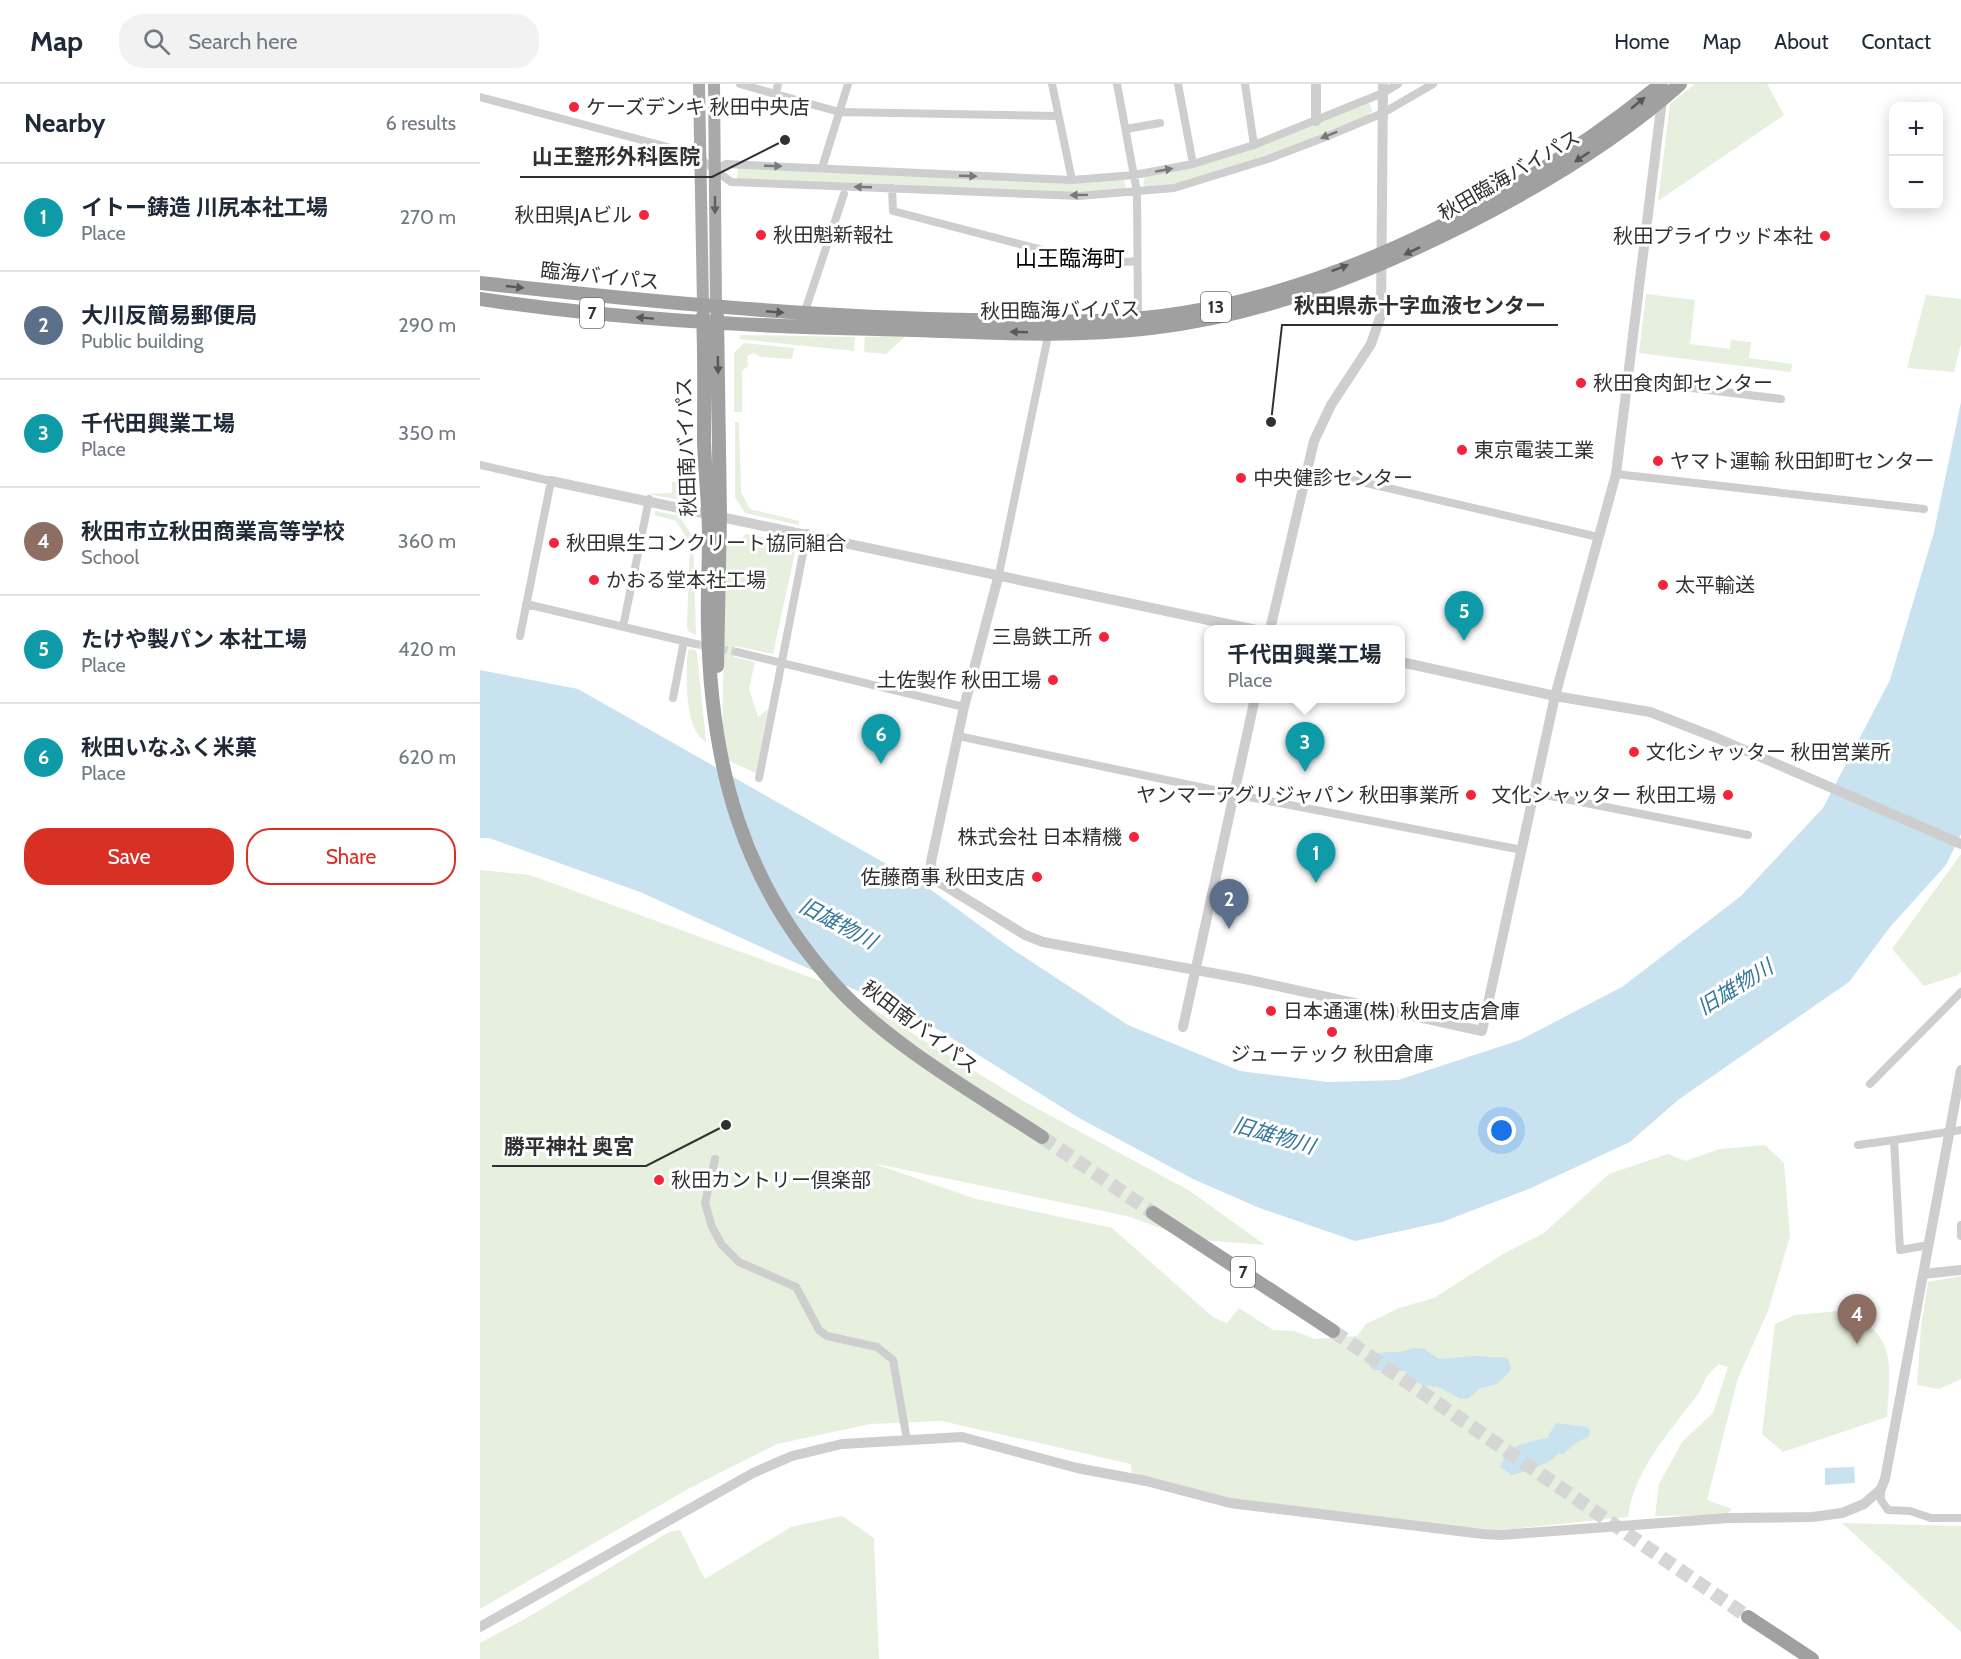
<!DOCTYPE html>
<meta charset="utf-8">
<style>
:root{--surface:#fff;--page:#f2f2f3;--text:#1f2937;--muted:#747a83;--line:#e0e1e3;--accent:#d93025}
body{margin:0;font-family:Cabin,"Noto Sans JP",sans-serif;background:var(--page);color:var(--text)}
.controls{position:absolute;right:18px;top:18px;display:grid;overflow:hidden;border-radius:12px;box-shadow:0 3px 15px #0003}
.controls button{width:54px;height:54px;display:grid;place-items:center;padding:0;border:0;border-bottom:2px solid var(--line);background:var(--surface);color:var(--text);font:30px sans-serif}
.you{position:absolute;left:1022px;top:1047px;width:21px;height:21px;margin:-15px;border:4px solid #fff;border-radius:50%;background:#1a73e8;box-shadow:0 0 0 9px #1a73e833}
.badge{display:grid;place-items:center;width:39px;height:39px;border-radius:50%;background:var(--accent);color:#fff;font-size:20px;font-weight:700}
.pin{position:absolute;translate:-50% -50px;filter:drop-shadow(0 2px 3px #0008)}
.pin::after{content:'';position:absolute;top:32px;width:21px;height:18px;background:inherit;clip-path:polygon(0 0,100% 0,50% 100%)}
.popup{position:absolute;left:724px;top:541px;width:201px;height:78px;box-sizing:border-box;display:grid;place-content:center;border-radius:12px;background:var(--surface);filter:drop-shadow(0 2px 4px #0005);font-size:20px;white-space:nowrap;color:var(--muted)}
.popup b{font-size:22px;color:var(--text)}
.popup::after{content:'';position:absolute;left:50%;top:100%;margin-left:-12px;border:12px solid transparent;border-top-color:var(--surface)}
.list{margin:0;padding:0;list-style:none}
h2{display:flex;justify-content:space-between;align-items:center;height:78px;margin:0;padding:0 24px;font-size:26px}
h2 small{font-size:20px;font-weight:400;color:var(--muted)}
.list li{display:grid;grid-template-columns:39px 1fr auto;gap:18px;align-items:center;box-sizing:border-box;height:108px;padding:0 24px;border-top:2px solid var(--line)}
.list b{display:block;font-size:22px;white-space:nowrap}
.list p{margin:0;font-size:20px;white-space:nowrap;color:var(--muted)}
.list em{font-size:20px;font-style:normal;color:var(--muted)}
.actions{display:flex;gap:12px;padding:18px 24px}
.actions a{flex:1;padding:14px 0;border:2px solid var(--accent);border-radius:24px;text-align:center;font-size:21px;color:var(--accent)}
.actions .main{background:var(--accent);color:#fff}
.icon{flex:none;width:33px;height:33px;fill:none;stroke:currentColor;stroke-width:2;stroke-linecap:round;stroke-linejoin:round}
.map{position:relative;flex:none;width:1481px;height:1575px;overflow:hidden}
header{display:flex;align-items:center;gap:36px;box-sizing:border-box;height:84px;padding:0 30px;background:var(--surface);border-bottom:2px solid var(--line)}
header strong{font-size:28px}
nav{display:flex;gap:33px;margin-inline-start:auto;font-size:21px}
.search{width:420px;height:54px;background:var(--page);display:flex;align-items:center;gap:15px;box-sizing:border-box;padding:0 21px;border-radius:24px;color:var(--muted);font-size:22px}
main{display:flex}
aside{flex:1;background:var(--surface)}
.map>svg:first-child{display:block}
.green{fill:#e7efde}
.water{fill:#c8e2f0}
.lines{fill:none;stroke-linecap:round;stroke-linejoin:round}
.minor-tunnel{stroke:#d6d6d6;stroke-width:8;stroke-dasharray:8 4;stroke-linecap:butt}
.trunk-tunnel{stroke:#d6d6d6;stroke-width:14;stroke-dasharray:14 7;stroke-linecap:butt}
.minor{stroke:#cecece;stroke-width:8}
.tertiary{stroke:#cecece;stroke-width:10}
.primary{stroke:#a9a9a9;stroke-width:12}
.trunk{stroke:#a0a0a0;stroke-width:14}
.oneway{fill:#585858}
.oneway2{fill:#787878}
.oneway3{fill:#616161}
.poi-dot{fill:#f6243a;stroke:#fff;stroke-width:2}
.labels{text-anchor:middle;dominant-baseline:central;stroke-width:6;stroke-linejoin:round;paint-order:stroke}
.shield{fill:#fff;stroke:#6f6f6f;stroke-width:1.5}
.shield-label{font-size:18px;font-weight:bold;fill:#313131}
.poi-label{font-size:20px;fill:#313131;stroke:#fff;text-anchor:start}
.street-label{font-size:20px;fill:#313131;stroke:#fff}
.water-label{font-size:21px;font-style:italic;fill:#36779c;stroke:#fff}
.quarter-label{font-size:22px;fill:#000;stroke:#fff}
.leader{fill:none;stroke:#313131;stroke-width:2}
.callout-dot{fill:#313131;stroke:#fff;stroke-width:2}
.callout-label{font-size:21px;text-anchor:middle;font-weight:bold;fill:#313131;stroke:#fff;stroke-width:6;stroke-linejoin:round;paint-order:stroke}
</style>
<header>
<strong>Map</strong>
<div class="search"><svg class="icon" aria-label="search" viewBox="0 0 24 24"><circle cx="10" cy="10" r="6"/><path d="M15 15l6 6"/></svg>Search here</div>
<nav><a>Home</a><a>Map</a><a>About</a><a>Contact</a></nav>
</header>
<main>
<aside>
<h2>Nearby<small>6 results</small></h2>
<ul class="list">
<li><span class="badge" style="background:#0f9aa8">1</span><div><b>イトー鋳造 川尻本社工場</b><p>Place</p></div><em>270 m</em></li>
<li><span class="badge" style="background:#5c6f8a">2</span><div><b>大川反簡易郵便局</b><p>Public building</p></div><em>290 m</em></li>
<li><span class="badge" style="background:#0f9aa8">3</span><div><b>千代田興業工場</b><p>Place</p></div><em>350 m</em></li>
<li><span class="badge" style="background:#8d6e63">4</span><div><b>秋田市立秋田商業高等学校</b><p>School</p></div><em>360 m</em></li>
<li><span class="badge" style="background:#0f9aa8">5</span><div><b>たけや製パン 本社工場</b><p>Place</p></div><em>420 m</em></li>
<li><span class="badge" style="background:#0f9aa8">6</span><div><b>秋田いなふく米菓</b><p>Place</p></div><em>620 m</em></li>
</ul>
<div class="actions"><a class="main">Save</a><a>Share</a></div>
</aside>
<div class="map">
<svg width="1481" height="1575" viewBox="0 0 1481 1575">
<rect width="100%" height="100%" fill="#fff"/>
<!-- green -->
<path class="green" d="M1215 0H1287L1304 31 1178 117 1190 20Z
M886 18 890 20 892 28 886 32 832 56 695 102 668 105 663 101 665 92 714 82Z
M258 83 638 94 644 96 646 102 644 105 599 110 257 95Z
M1166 210 1215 216 1210 260 1250 265 1251 256 1271 258 1269 274 1312 280 1311 288 1159 269Z
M1446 211 1481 215V260L1474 288 1427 284Z
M261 251 375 253 374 267 259 255Z
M426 252 406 270 384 268 385 253Z
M264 259 314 264 312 275 281 273 274 269 267 272 268 282 262 287V328H254V269Z
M255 338H259L261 408 270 425 319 437V441L265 429 255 413Z
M207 365H211V400L197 415 166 410 192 409V398H207Z
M175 427 199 432 213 453 216 551 208 547 207 541 210 459 196 437 174 431Z
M266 450 317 459 293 570 255 562 254 573 275 578 269 605 278 633 288 625 276 689 247 676 242 655 246 462H254Z
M209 565 215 566 217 569 226 658C204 645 207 596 207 573Z
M1481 770V888L1478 891 1444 902 1412 865Z
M0 786 50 791 357 903 545 1018 710 1107 785 1161 711 1155 647 1132 392 1079 496 1115 632 1144 734 1234 747 1239 759 1224 793 1246 814 1247 835 1255 877 1252 886 1240 919 1224 954 1214 1023 1170 1064 1149 1129 1090 1188 1070 1205 1077 1240 1065 1285 1061 1304 1079 1310 1152 1288 1227 1258 1294 1227 1416 1252 1425 1246 1431 1175 1432 1179 1400 1202 1358 1233 1329 1248 1283 1239 1280C1235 1284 1229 1289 1226 1294 1223 1299 1222 1305 1218 1310 1190 1348 1154 1385 1148 1433L1022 1446 965 1442 754 1416 652 1389 651 1380 462 1337 390 1340 297 1360 208 1405 0 1525Z
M1481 1192V1295L1459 1305 1437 1301 1441 1244 1448 1198Z
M1359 1227C1419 1247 1410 1280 1407 1333L1303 1368 1282 1350 1295 1240 1315 1231Z
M362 1432 394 1454 399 1575H0V1559L50 1532 189 1448 200 1446 225 1495 311 1443Z
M1362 1439 1481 1442V1548Z"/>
<!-- water -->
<path class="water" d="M1481 318V750L1466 781 1410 843 1369 898 1198 1016 1150 1058 1051 1104 962 1138 875 1157 777 1123 713 1095 599 1034 446 938 160 808 9 754H0V586L98 605 447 803 532 865 648 941 760 987 848 998 918 996 1040 956 1142 903 1261 812 1343 724 1410 596 1454 448Z
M933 1264 944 1265 959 1275 993 1272 1028 1274 1031 1286 1017 1300 1000 1304 989 1314 981 1315 958 1303 941 1301 925 1287 893 1286 889 1282 894 1270C910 1266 917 1271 933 1264Z
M1076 1339 1107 1343 1110 1347 1108 1353 1097 1358 1083 1370H1078C1067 1382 1047 1386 1032 1391L1020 1383C1030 1359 1045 1359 1067 1354Z
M1374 1383 1375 1399 1345 1401V1384Z"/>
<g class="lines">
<!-- minor-tunnel -->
<path class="minor-tunnel" d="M216 560 257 568"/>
<!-- trunk-tunnel -->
<path class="trunk-tunnel" d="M562 1053 673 1129
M853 1247 1268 1533"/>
<!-- minor -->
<path class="minor" d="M260 0 359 28 577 32
M572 0 592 96
M637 0 657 108 658 235
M698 0 713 80
M765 0 774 61
M296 10 298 0
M0 13 214 70 251 98 599 112 694 104 788 75 843 54 903 29 953 0
M646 45 680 39
M342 84 368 0
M236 86 246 80 592 96 654 91 713 80 774 61 903 9 918 0
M412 104 413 127 616 180 657 177
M324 230 364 110
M1147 296 1301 315
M0 381 71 397 40 552
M826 385 1118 453
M1136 390 1444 425
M519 490 569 247
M46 520 216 560
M143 543 169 415
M257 568 484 623
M193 614 204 557
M478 652 753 710 1042 766
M279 694 327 449
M1055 709 1268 751
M1390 1000 1481 908
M1378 1061 1414 1056
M235 1075 225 1119 232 1143 242 1161 259 1178 316 1203 339 1246 347 1252 397 1263 413 1276 427 1356
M1481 1141V1152
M1449 1161 1420 1166 1414 1056 1481 1046
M1401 1405V1416L1408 1426 1430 1427 1451 1434H1481"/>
<!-- tertiary -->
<path class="tertiary" d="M836 0V37
M71 397 776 546
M519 490 484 623 451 778 452 792 457 797 545 851 563 858 765 895 1002 947 1075 612 1136 390 1182 16
M790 546 834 357 851 321 891 260 901 231 903 0
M921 578 1075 612 1170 628 1237 654 1481 760
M703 943 775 614
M1443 1190 1481 1186
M0 1543 273 1389 312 1372 362 1360 482 1353 597 1384 666 1397 750 1419 1003 1450 1021 1451 1248 1434 1332 1433 1362 1429 1384 1420 1401 1405 1405 1395 1481 986"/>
<!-- primary -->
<path class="primary" d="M219 0 223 221
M234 0 236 223"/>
<!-- trunk -->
<path class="trunk" d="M0 199C163 217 327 233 491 236 562 237 632 241 703 229 871 202 1050 107 1181 0
M0 215C132 235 265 242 398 245 489 247 581 255 671 244 784 231 887 190 988 139 1062 101 1138 56 1200 0
M223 232C225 273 224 315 224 357 225 389 229 421 229 453 229 483 227 514 228 544 231 682 262 799 356 902 410 961 495 1009 562 1053
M237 232 240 431 237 582
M673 1129 853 1247
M1268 1533 1332 1575"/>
</g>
<!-- one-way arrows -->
<defs><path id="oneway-solid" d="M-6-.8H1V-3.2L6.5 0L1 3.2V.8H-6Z" transform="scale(1.5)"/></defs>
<g class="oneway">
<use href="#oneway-solid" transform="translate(1158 19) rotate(-39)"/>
<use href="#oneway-solid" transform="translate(1102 73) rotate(146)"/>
<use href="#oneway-solid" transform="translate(932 167) rotate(154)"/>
<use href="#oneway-solid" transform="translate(860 184) rotate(-21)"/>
<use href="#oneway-solid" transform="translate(35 203) rotate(6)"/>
<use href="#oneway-solid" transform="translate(295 228) rotate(5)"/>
<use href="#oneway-solid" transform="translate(165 234) rotate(-176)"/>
<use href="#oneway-solid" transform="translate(539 248) rotate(-178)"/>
<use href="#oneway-solid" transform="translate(238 281) rotate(89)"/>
</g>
<g class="oneway2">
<use href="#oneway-solid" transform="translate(849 51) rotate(158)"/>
<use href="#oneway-solid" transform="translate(293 82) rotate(2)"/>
<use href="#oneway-solid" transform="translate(684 86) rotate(-10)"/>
<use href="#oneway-solid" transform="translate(488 92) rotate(2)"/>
<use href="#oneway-solid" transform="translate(383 103) rotate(-178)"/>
<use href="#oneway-solid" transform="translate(599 111) rotate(179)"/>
</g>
<use class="oneway3" href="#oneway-solid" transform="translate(235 121) rotate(90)"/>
<!-- markers -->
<g class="poi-dot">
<circle cx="94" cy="23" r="6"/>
<circle cx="164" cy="131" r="6"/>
<circle cx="281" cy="151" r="6"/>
<circle cx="1345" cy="152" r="6"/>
<circle cx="1101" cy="299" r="6"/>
<circle cx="982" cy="366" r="6"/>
<circle cx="1178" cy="377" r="6"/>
<circle cx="761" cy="394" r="6"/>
<circle cx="74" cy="459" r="6"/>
<circle cx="114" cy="496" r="6"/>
<circle cx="1183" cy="501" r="6"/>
<circle cx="624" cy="553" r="6"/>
<circle cx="573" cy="596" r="6"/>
<circle cx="1154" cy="668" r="6"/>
<circle cx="991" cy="711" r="6"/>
<circle cx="1248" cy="711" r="6"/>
<circle cx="654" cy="753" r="6"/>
<circle cx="557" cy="793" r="6"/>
<circle cx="791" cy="927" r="6"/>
<circle cx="852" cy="948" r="6"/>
<circle cx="179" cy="1096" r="6"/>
</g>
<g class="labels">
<!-- shield labels -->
<g class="shield">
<rect x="721" y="208" width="30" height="30" rx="4.5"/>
<rect x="100" y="214" width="24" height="30" rx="4.5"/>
<rect x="751" y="1173" width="24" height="30" rx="4.5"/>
</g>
<g class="shield-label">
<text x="736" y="223">13</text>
<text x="112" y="229">7</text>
<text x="763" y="1188">7</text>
</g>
<!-- poi labels -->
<g class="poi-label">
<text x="106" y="23">ケーズデンキ 秋田中央店</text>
<text x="152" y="131" text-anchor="end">秋田県JAビル</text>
<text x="293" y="151">秋田魁新報社</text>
<text x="1333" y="152" text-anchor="end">秋田プライウッド本社</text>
<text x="1113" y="299">秋田食肉卸センター</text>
<text x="994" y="366">東京電装工業</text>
<text x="1190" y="377">ヤマト運輸 秋田卸町センター</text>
<text x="773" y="394">中央健診センター</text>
<text x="86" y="459">秋田県生コンクリート協同組合</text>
<text x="126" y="496">かおる堂本社工場</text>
<text x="1195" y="501">太平輸送</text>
<text x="612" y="553" text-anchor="end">三島鉄工所</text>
<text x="561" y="596" text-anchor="end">土佐製作 秋田工場</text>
<text x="1166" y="668">文化シャッター 秋田営業所</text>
<text x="979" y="711" text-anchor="end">ヤンマーアグリジャパン 秋田事業所</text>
<text x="1236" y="711" text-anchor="end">文化シャッター 秋田工場</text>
<text x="642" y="753" text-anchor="end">株式会社 日本精機</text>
<text x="545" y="793" text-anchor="end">佐藤商事 秋田支店</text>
<text x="803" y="927">日本通運(株) 秋田支店倉庫</text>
<text x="852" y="970" text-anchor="middle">ジューテック 秋田倉庫</text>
<text x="191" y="1096">秋田カントリー倶楽部</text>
</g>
<!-- street labels -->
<g class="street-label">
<text transform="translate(1029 91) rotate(-30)">秋田臨海バイパス</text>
<text transform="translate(120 192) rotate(6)">臨海バイパス</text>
<text transform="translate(580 226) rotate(-1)">秋田臨海バイパス</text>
<text transform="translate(206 363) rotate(-92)">秋田南バイパス</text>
<text transform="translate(440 943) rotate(37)">秋田南バイパス</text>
</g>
<!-- water labels -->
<g class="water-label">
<text transform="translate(358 839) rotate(28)">旧雄物川</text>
<text transform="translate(1255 903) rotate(-32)">旧雄物川</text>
<text transform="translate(794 1051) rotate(16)">旧雄物川</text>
</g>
<!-- quarter labels -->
<g class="quarter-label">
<text x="590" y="174">山王臨海町</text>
</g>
</g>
<!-- callouts -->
<path class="leader" d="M305 56L232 93H40M791 338L802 241H1078M246 1041L166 1082H12"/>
<g class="callout-dot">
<circle cx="305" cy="56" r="6"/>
<circle cx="791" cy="338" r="6"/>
<circle cx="246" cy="1041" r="6"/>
</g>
<g class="callout-label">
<text x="136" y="80">山王整形外科医院</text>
<text x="940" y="229">秋田県赤十字血液センター</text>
<text x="89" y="1070">勝平神社 奥宮</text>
</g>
</svg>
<div class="controls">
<button>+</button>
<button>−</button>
</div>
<div class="you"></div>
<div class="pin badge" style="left:836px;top:799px;background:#0f9aa8">1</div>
<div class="pin badge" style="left:749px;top:845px;background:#5c6f8a">2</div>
<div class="pin badge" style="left:825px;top:688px;background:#0f9aa8">3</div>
<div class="popup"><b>千代田興業工場</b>Place</div>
<div class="pin badge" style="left:1377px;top:1260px;background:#8d6e63">4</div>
<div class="pin badge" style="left:984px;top:557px;background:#0f9aa8">5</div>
<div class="pin badge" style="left:401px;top:680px;background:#0f9aa8">6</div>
</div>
</main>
